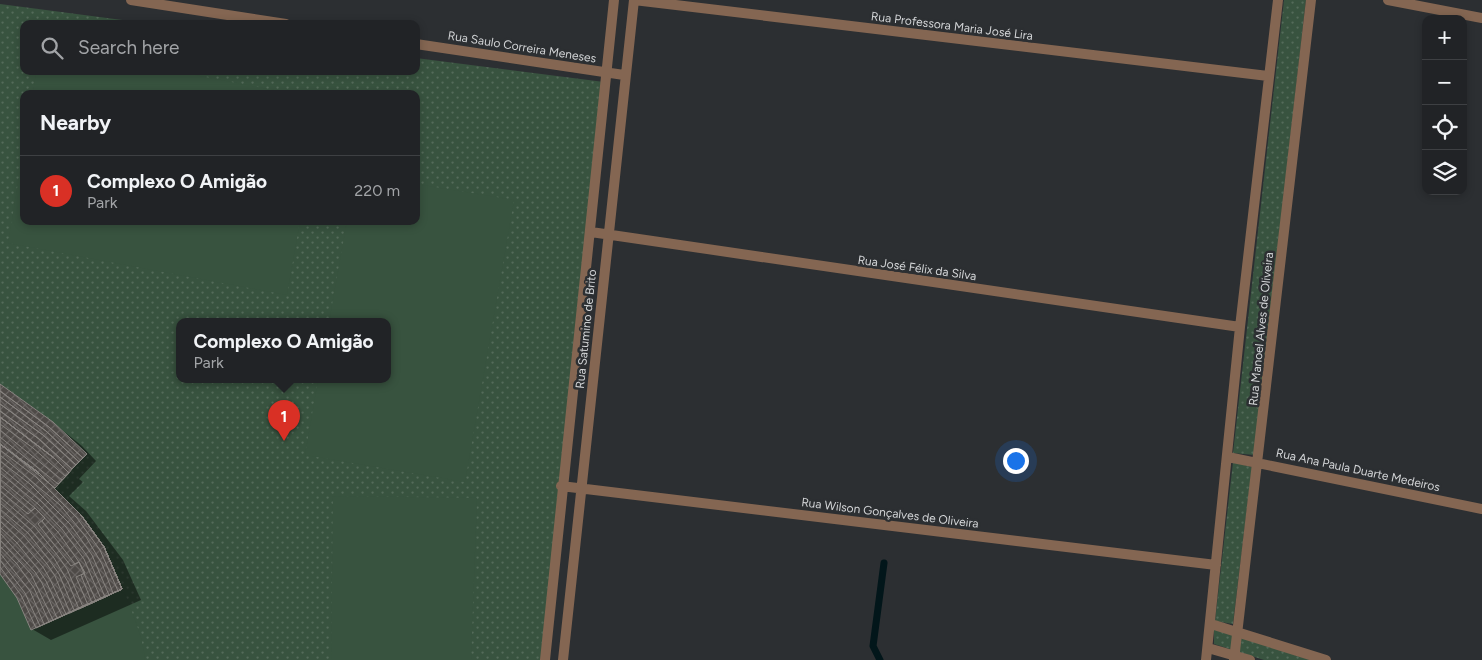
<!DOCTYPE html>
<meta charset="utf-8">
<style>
:root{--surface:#212326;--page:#2d2f32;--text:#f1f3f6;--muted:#a2a4a7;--line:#3e4043;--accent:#d93025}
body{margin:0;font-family:Figtree,sans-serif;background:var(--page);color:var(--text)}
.controls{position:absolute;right:15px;top:15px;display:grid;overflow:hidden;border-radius:10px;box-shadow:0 2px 8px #0003}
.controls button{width:45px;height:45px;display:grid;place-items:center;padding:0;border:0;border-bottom:1px solid var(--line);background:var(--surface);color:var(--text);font:25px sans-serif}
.you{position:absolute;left:1015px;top:460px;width:18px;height:18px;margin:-12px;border:4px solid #fff;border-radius:50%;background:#1a73e8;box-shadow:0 0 0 8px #1a73e833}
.badge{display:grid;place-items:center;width:32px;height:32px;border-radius:50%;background:var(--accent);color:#fff;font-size:16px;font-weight:700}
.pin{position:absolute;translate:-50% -41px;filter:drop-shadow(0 1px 2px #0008)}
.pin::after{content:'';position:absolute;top:26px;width:18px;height:15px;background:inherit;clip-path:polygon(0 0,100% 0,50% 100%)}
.popup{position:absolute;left:176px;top:318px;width:215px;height:65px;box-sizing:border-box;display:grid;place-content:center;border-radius:10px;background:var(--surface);filter:drop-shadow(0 1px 4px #0005);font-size:16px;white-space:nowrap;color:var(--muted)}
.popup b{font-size:19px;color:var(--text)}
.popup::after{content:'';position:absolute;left:50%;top:100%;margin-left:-10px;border:10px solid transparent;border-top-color:var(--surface)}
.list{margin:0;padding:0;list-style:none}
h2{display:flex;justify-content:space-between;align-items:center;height:65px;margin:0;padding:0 20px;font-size:21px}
h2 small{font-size:16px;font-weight:400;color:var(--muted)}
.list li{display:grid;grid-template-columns:32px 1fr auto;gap:15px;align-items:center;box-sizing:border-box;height:70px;padding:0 20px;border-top:1px solid var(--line)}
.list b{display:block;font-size:19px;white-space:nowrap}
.list p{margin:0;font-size:16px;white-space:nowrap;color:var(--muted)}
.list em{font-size:16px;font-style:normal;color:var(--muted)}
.icon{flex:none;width:28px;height:28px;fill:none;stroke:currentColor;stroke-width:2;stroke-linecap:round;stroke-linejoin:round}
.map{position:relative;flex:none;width:1482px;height:660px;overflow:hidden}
.search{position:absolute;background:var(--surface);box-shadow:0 2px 8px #0003;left:20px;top:20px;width:400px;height:55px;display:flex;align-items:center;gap:12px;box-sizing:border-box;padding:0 18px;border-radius:10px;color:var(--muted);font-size:19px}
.panel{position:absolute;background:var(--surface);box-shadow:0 2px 8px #0003;left:20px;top:90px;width:400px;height:135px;border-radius:10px}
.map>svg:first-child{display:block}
.grass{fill:url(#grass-dots);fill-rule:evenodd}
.garden{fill:#38533f}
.shadow{fill:#0007}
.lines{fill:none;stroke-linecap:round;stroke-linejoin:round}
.stream{stroke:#02161a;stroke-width:7}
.building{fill:url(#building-cross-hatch);stroke:#888480}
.street{stroke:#846652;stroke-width:10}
.labels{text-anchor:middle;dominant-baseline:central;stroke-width:5;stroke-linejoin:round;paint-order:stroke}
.street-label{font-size:12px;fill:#d3d5d7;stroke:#2c2f32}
</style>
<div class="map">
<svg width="1482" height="660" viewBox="0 0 1482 660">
<defs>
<pattern id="grass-dots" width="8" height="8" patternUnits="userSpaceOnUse" patternTransform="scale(1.25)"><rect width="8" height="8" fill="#38533f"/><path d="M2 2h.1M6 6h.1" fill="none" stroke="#546b5a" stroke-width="1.8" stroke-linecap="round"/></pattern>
<pattern id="building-cross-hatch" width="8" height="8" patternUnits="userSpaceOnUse" patternTransform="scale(1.25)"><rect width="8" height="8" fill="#4e4a47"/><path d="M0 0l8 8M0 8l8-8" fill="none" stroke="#676361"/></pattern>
</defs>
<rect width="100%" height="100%" fill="#2c2f32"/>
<!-- grass -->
<path class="grass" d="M1284 0H1306L1254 455 1233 453Z
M0 4 153 24H24V71H416V58L604 82 546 660H0ZM24 94H416V221H24ZM180 322H388V380H180Z
M1233 462 1252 467 1233 624 1215 621Z
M1214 629 1311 660H1264L1214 644Z"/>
<!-- garden -->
<path class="garden" d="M36 71H174L294 94H33Z
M24 147V221H300L287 295 8 243Z
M416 184 514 200 465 482 305 455 318 380H388V322H329L347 221H416Z
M0 384 53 422 87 454 55 488C92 522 107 552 126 597 134 617 143 638 145 660H0Z
M333 496 477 498 471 660H331Z"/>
<!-- shadow -->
<path class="shadow" d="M0 384 42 414 82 446 96 461 79 479 83 482 69 496 86 511 123 560 141 600 51 640 32 629 12 587 0 573Z"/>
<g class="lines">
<!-- stream -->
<path class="stream" d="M880 660 873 646 884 563"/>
</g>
<!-- building -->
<path class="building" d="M0 384 53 422 87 454 83 458 49 427 0 391Z
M0 391 49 427 83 458 79 462 46 431 0 397Z
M0 397 46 431 79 462 76 465 43 435 0 404Z
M0 404 43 435 76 465 72 469 39 439 0 411Z
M0 411 39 439 72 469 69 473 54 458 0 417Z
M0 417 54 458 69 473 65 476 33 448 0 424Z
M0 417 54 458 69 473 62 480 0 430Z
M0 417 54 458 69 473 58 484 0 437Z
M0 417 54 458 69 473 55 488 0 444Z
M0 444 39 473 81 515 104 547 122 589 36 628 21 595 0 567Z
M0 444 39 473 81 515 104 547 122 589 109 595 92 555 70 524 30 484 0 461Z
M0 444 39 473 81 515 104 547 122 589 105 597 88 557 66 527 41 501 0 467Z
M0 444 39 473 81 515 104 547 122 589 83 607 67 569 58 556 35 527 0 497Z
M0 444 39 473 81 515 104 547 122 589 113 593 102 564 86 537 60 505 0 455Z
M0 444 39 473 81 515 104 547 122 589 49 622 34 588 17 564 0 546Z
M0 444 39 473 81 515 104 547 122 589 79 609 68 582 54 558 31 530 0 503Z
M0 444 39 473 81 515 104 547 122 589 31 630 17 598 0 574Z
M0 444 39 473 81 515 104 547 122 589 70 613 55 576 47 564 24 536 0 515Z
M0 444 39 473 81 515 104 547 122 589 44 624 30 591 0 553Z
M0 444 39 473 81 515 104 547 122 589 118 591 100 550 77 518 36 477 0 450Z
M0 444 39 473 81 515 104 547 122 589 101 599 84 559 62 529 38 504 0 473Z
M0 444 39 473 81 515 104 547 122 589 66 614 50 579 43 567 20 540 0 521Z
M0 444 39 473 81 515 104 547 122 589 40 626 25 593 0 560Z
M0 444 39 473 81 515 104 547 122 589 57 618 42 583 35 572 0 533Z
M0 444 39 473 81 515 104 547 122 589 62 616 46 581 38 569 17 543 0 527Z
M0 444 39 473 81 515 104 547 122 589 74 610 59 574 50 561 28 533 0 509Z
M0 444 39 473 81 515 104 547 122 589 53 620 31 574 0 540Z
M0 444 39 473 81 515 104 547 122 589 96 601 79 562 58 532 35 508 0 479Z
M0 444 39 473 81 515 104 547 122 589 92 603 81 575 85 573 79 562 75 564 42 521 45 518 35 508 31 511 0 485Z
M0 444 39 473 81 515 104 547 122 589 88 605 76 577 85 573 79 562 71 566 38 524 45 518 35 508 28 514 0 491Z"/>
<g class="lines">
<!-- street -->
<path class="street" d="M131 0 286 24
M634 0 1268 76
M1388 0 1482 18
M416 44 624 75
M591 232 1240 327
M1228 457 1482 509
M561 486 1216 565
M1211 624 1326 660
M1208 648 1250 660
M545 660 614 0
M563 660 634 0
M1206 660 1240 327 1278 0
M1234 660 1311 0"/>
</g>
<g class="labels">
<!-- street labels -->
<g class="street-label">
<text transform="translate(952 26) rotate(7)">Rua Professora Maria José Lira</text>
<text transform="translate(522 47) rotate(9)">Rua Saulo Correira Meneses</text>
<text transform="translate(917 268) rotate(8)">Rua José Félix da Silva</text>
<text transform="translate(586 329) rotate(-84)">Rua Satumino de Brito</text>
<text transform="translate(1261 329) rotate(-84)">Rua Manoel Alves de Oliveira</text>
<text transform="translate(1358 470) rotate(12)">Rua Ana Paula Duarte Medeiros</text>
<text transform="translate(890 513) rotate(7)">Rua Wilson Gonçalves de Oliveira</text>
</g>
</g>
</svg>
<div class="controls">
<button>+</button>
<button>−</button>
<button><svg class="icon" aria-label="locate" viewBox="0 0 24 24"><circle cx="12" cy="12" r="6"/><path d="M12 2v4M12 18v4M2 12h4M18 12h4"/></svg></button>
<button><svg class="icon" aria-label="layers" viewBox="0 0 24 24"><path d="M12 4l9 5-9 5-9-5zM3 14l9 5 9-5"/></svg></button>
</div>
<div class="you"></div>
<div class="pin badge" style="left:284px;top:441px">1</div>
<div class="popup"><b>Complexo O Amigão</b>Park</div>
<div class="search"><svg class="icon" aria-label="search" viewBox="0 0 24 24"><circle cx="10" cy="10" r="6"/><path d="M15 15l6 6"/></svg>Search here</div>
<section class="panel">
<h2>Nearby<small></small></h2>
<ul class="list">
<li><span class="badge">1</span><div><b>Complexo O Amigão</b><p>Park</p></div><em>220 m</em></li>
</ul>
</section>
</div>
